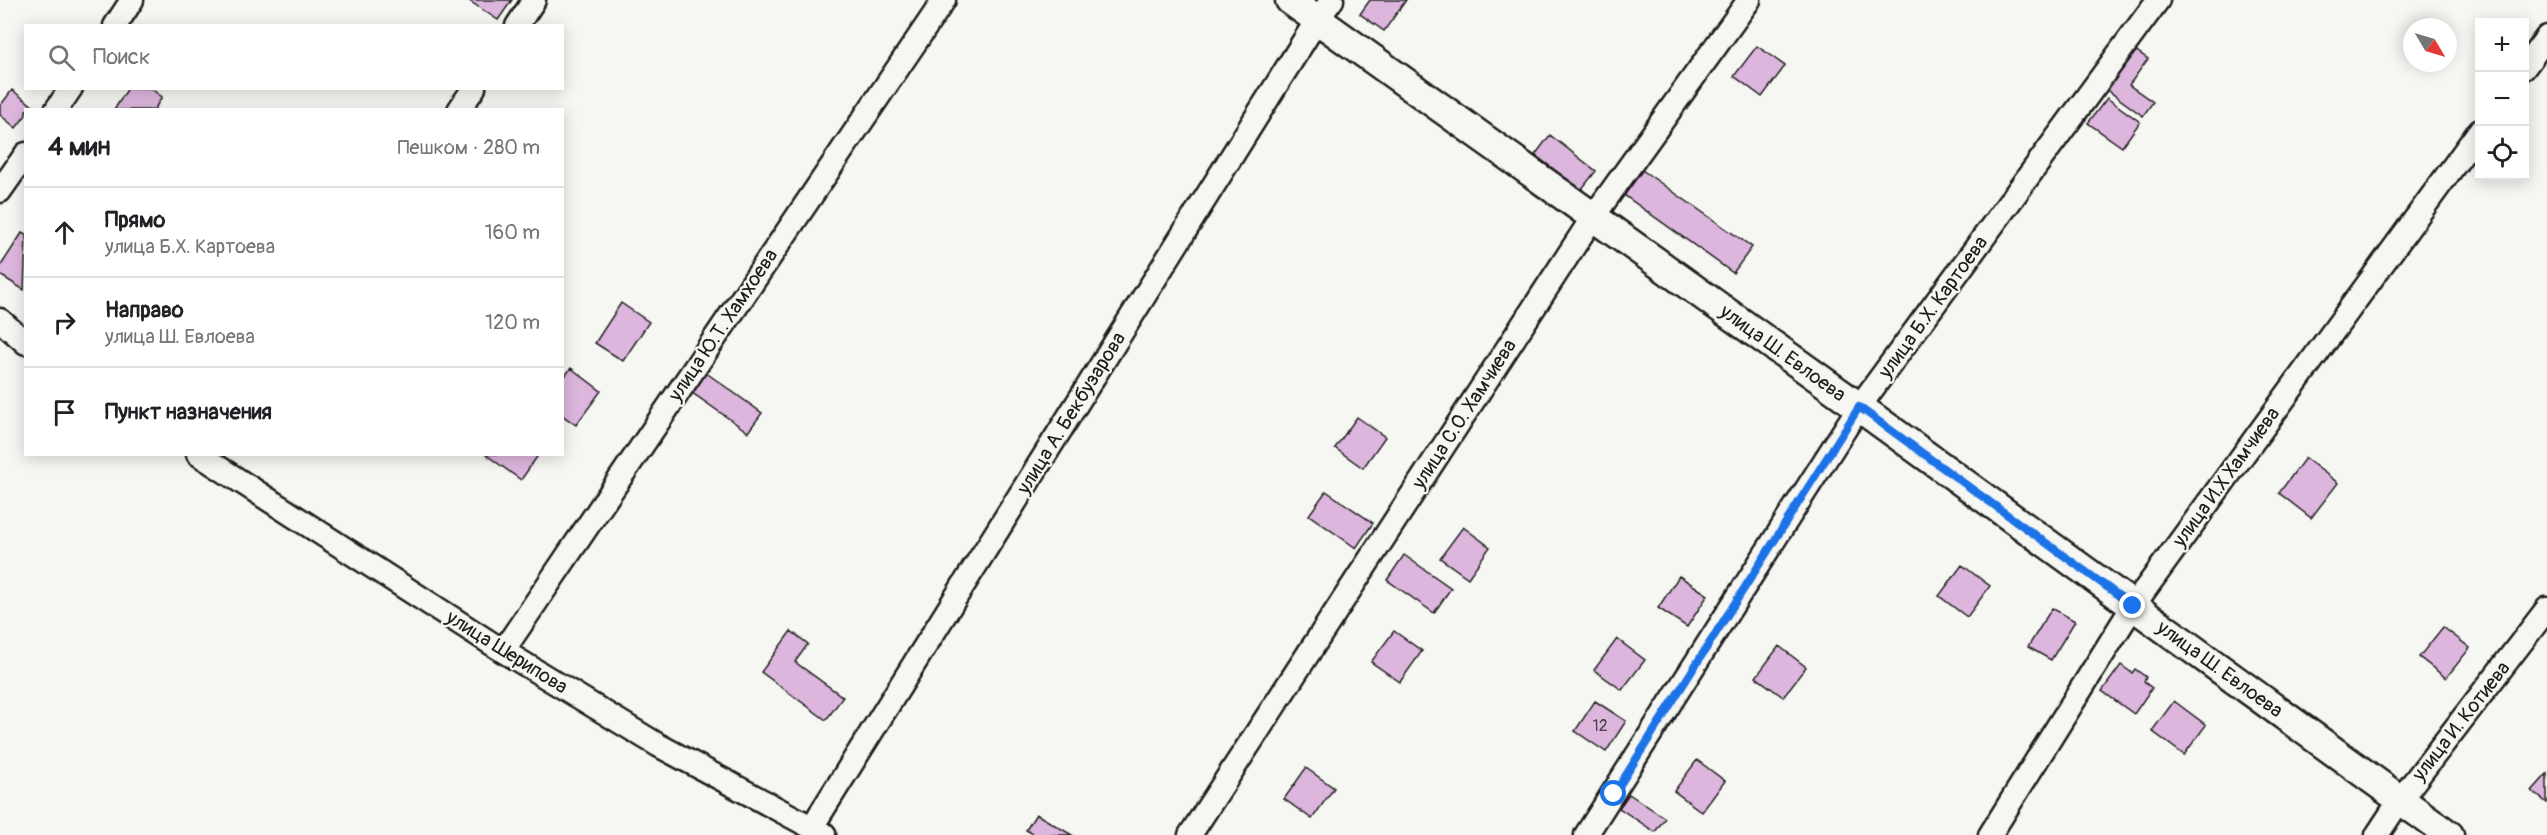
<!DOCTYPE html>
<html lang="ru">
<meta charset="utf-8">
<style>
:root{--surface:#fff;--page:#f6f6f6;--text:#202124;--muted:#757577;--line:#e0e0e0}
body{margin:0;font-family:Pangolin,sans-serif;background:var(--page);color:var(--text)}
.controls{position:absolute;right:18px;top:18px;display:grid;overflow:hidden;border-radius:0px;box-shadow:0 3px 15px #0003}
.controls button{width:54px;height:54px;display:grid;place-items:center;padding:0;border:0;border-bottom:2px solid var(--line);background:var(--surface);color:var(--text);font:30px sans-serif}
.compass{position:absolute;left:2403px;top:18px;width:54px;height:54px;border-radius:50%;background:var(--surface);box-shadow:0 3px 15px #0003;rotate:128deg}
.stop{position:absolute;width:18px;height:18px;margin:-14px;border:4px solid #1a73e8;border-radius:50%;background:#fff}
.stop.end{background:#1a73e8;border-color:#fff;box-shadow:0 2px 6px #0008}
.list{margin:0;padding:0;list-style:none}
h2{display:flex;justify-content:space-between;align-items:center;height:78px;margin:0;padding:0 24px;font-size:26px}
h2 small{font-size:20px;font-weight:400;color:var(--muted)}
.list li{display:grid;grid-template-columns:39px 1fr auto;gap:18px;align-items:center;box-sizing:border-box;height:90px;padding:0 24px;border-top:2px solid var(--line)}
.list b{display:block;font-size:22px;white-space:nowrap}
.list p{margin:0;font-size:20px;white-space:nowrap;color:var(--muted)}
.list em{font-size:20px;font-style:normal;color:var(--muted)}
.icon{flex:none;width:33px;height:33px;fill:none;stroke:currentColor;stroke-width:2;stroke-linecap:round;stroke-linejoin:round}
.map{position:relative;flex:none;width:2547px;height:835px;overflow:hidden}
.search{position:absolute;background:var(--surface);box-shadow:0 3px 15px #0003;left:24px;top:24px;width:540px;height:66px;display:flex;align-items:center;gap:15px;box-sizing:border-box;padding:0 21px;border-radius:0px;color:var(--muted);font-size:22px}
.panel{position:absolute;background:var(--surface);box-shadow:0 3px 15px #0003;left:24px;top:108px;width:540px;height:348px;border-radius:0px}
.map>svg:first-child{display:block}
.building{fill:#ddb6de;stroke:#1c1c1c;stroke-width:1.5}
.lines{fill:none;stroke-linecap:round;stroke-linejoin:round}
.minor-casing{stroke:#1c1c1c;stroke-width:27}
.tertiary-casing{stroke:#1c1c1c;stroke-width:33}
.minor{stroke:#f6f6f2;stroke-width:22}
.tertiary{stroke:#f6f6f2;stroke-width:28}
.route{stroke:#1a73e8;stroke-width:8}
.labels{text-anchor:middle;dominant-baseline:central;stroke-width:4.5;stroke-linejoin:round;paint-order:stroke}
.number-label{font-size:16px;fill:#4c424c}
.street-label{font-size:20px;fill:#1c1c1c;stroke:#f6f6f2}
</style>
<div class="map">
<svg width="2547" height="835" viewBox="0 0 2547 835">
<rect width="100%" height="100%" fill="#f6f6f2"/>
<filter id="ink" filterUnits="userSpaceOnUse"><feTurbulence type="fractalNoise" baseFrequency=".0167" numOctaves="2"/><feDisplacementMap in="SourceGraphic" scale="12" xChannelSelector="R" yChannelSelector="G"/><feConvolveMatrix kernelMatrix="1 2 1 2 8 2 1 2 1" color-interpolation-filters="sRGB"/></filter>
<g filter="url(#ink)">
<!-- building -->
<path class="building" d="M468 0H512L498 20Z
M1370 0H1406L1384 31 1360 14Z
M1757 46 1785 66 1762 97 1734 76Z
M2135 50 2148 59 2129 85 2153 102 2143 116 2106 89Z
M128 88H150L162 97 154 110H114Z
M12 90 33 106 30 110H26V115L16 128 0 115V106Z
M2107 98 2140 122 2122 147 2088 123Z
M1550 135 1596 171 1581 190 1535 155Z
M1642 170 1752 247 1733 273 1624 195Z
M22 233 26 235 24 290 0 275V267Z
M621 303 649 322 623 361 595 343Z
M571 368 601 391 576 425 562 415V380Z
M705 372 762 413 748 432 691 392Z
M1357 417 1385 437 1363 468 1335 448Z
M485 454H539L521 480Z
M2305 458 2338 483 2311 518 2279 493Z
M1326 491 1373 523 1356 548 1309 515Z
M1463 527 1490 547 1468 578 1440 558Z
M1404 555 1451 588 1434 613 1387 580Z
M1962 565 1990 586 1967 617 1939 596Z
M1679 576 1708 595 1687 627 1658 608Z
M2052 608 2075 621 2051 660 2028 647Z
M2443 627 2470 648 2446 678 2419 657Z
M791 631 808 644 795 662 843 697 826 720 761 672Z
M1394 631 1422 651 1400 682 1371 662Z
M1617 639 1645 660 1622 690 1594 670Z
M1779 646 1806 667 1783 697 1756 677Z
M2121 665 2132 673 2135 669 2146 677 2144 682 2152 688 2134 714 2102 691Z
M1595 701 1626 721 1606 752 1575 731Z
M2174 701 2206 725 2184 755 2152 731Z
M1697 760 1725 781 1702 812 1674 791Z
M1306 768 1334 788 1312 819 1284 799Z
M2547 774V803L2532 791Z
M1629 794 1665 818 1655 832 1619 808Z
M1036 814 1072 835H1035L1026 830Z"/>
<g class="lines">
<!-- minor casing -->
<g class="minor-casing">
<path id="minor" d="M115 26 132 0
M517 26 534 0
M2524 68 2547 37
M56 110 71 88
M459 110 474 88
M0 191 26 154
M0 320 26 343
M198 454 503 651 658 745 824 834
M503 651 944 0
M812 827 1317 20 1332 0
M1190 835 1593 217 1749 0
M1586 835 1859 407 2158 0
M1990 835 2133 606 2480 130
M2377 835 2400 800 2547 609"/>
</g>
<!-- tertiary casing -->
<g class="tertiary-casing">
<path id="tertiary" d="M1290 0 1859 407 2449 835"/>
</g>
<!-- minor -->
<use href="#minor" class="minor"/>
<!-- tertiary -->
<use href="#tertiary" class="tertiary"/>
</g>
</g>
<g class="lines" filter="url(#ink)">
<!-- route -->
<path class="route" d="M1614 794 1859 407 2133 606"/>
</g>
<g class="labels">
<!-- number labels -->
<g class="number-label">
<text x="1600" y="726">12</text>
</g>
<!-- street labels -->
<g class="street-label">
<text transform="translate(1933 307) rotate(-54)">улица Б.Х. Картоева</text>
<text transform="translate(723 325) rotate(-56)">улица Ю.Т. Хамхоева</text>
<text transform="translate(1783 353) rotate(36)">улица Ш. Евлоева</text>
<text transform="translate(1071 413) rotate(-58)">улица А. Бекбузарова</text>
<text transform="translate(1464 414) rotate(-57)">улица С.О. Хамчиева</text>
<text transform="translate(2226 477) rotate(-54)">улица И.Х Хамчиева</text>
<text transform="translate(507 652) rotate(32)">улица Шерипова</text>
<text transform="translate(2220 669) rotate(36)">улица Ш. Евлоева</text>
<text transform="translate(2461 721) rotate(-52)">улица И. Котиева</text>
</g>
</g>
</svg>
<div class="controls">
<button>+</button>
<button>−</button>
<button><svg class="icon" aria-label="locate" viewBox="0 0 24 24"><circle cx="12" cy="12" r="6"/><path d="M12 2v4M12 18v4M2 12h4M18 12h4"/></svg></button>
</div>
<svg class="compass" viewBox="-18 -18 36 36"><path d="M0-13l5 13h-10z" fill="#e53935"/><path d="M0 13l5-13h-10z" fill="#757577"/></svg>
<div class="stop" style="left:1614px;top:794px"></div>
<div class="stop end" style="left:2133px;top:606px"></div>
<div class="search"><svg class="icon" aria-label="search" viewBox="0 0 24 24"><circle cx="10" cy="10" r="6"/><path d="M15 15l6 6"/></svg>Поиск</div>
<section class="panel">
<h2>4 мин<small>Пешком · 280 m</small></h2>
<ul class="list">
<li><svg class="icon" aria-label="ahead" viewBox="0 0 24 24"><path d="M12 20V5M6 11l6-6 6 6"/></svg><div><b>Прямо</b><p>улица Б.Х. Картоева</p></div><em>160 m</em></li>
<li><svg class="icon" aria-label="right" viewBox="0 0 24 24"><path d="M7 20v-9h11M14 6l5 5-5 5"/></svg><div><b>Направо</b><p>улица Ш. Евлоева</p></div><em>120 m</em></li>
<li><svg class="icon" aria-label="arrive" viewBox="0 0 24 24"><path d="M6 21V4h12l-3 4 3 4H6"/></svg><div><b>Пункт назначения</b></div></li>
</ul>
</section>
</div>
